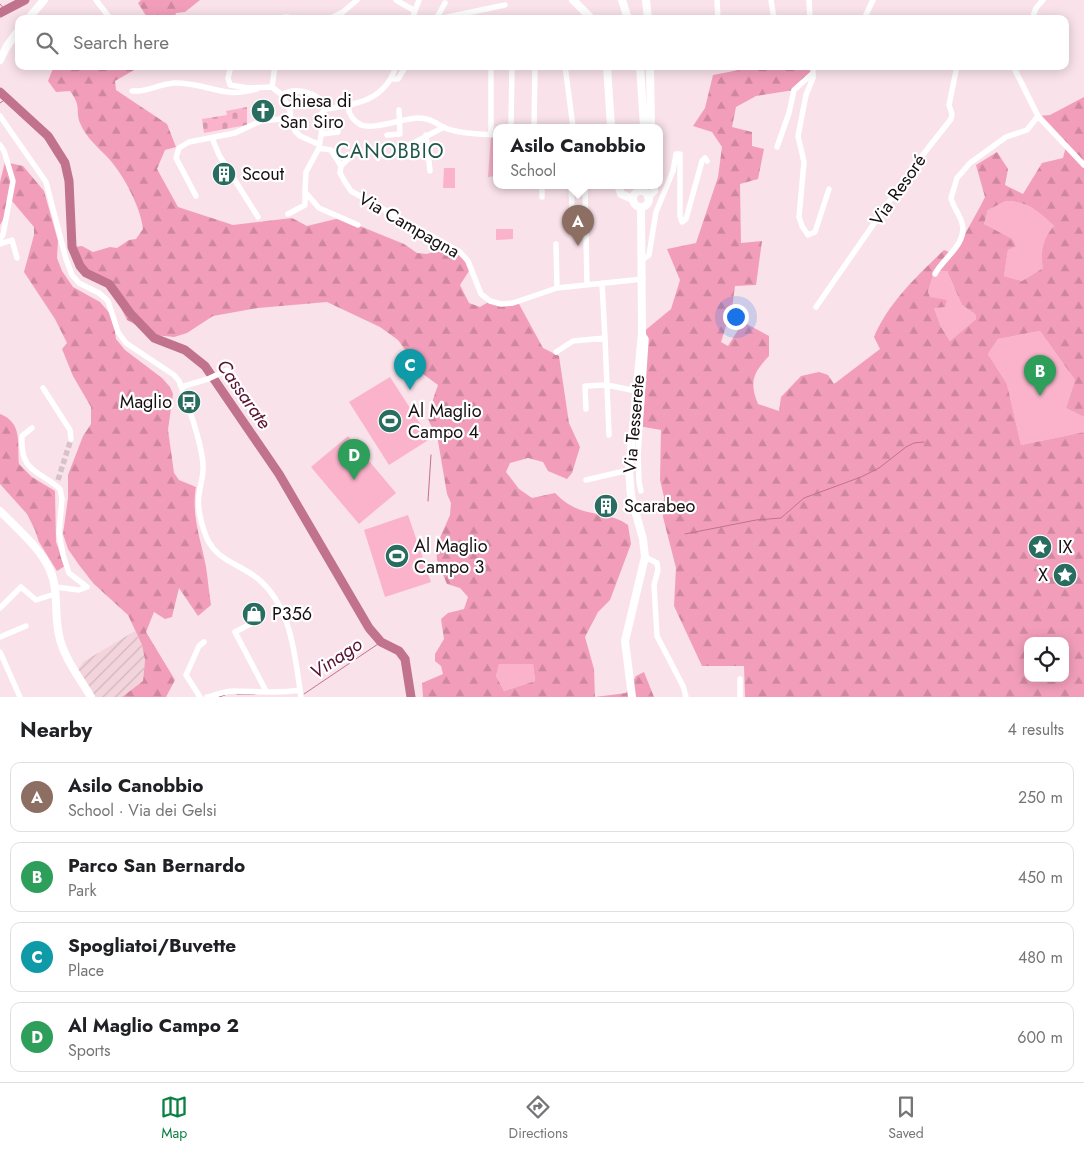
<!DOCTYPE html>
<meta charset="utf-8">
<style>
:root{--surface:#fff;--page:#f6f6f6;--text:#202124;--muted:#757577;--line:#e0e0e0;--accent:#0b8043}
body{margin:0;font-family:Jost,sans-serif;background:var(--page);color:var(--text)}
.controls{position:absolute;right:15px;bottom:15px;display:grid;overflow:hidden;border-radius:10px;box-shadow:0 2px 12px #0003}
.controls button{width:45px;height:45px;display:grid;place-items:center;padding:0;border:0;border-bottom:1px solid var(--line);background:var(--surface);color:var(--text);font:25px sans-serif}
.you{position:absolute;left:735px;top:316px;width:18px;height:18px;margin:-12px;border:4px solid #fff;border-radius:50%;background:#1a73e8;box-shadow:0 0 0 8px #1a73e833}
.badge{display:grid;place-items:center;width:32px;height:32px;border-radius:50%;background:var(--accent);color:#fff;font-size:16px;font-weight:700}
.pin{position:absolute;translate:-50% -41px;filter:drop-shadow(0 1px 2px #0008)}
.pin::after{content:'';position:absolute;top:26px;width:18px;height:15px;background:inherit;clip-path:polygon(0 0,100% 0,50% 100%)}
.popup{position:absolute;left:493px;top:124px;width:170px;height:65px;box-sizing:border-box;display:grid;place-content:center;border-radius:10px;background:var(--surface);filter:drop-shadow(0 1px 4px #0005);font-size:16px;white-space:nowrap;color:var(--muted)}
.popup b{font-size:19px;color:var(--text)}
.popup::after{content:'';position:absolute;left:50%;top:100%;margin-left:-10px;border:10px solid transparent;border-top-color:var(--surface)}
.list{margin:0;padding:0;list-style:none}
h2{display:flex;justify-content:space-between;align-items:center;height:65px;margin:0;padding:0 20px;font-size:21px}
h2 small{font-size:16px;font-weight:400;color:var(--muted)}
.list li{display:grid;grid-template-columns:32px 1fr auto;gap:15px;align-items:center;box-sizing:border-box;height:70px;margin:0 10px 10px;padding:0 10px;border:1px solid var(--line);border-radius:10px}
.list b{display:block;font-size:19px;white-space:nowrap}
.list p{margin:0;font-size:16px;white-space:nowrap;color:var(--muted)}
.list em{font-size:16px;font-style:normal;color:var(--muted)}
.icon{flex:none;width:28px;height:28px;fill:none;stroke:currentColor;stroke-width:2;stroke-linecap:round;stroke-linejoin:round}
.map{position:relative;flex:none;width:1084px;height:697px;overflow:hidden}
.search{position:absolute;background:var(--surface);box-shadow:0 2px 12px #0003;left:15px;right:15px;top:15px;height:55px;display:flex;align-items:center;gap:12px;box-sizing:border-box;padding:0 18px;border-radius:10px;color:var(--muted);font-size:19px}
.sheet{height:385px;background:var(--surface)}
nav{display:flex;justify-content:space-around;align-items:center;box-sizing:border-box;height:70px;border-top:1px solid var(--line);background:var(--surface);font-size:14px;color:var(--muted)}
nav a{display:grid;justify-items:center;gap:2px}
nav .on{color:var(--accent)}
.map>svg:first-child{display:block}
.industrial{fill:url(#industrial-furrows)}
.green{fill:#fab3ca}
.forest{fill:url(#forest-firs);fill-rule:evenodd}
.cemetery{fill:url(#cemetery-stones)}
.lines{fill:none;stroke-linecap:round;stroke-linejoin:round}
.stream{stroke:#c1728d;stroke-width:1}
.river{stroke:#c1728d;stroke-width:9}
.street-tunnel{stroke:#d7c2c9;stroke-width:5.5;stroke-dasharray:5.5 3;stroke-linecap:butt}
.street{stroke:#fff;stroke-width:5.5}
.secondary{stroke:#fff;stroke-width:8}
.labels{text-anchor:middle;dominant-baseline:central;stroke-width:4.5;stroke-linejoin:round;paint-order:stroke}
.poi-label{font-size:18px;fill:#160f11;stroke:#fff;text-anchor:start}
.street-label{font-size:18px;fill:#160f11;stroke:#fff}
.water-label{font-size:19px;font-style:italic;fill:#5a1232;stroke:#fff}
.quarter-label{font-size:20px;letter-spacing:1px;fill:#1f554b;stroke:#fff}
</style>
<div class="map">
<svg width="1084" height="697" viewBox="0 0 1084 697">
<defs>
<pattern id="industrial-furrows" width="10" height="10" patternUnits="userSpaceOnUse" patternTransform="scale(1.25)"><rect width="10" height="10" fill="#f3d4dd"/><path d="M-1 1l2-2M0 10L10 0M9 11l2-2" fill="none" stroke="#d0b5bd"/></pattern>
<pattern id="forest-firs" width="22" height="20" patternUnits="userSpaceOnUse" patternTransform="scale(1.25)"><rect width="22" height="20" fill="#f29eba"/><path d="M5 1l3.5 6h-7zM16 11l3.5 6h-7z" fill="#cf879f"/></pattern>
<pattern id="cemetery-stones" width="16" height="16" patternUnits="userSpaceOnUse" patternTransform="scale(1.25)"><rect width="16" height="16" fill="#fab3ca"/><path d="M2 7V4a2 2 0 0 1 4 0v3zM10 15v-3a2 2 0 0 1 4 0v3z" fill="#d699ac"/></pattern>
</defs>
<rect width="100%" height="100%" fill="#f9e2e9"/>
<!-- industrial -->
<path class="industrial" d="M135 631 142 645 145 660 143 681 122 697H91L76 672 83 662Z"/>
<!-- green -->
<path class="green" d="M491 135H497V176L488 177Z
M444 168H455V188H443Z
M1006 201C1028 201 1038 212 1054 226L1043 268 1022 281 1004 276 1008 250 1016 245 984 224 988 210Z
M496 229H513V239L496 240Z
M947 271 962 305 975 314 976 319 950 341 941 327 928 292 934 272Z
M1040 331 1075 380 1066 408 1084 417V432L1021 445 1007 384 988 354 998 339Z
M390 377 430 439 389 465 349 402Z
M348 436 396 493 359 524 311 467Z
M408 515 431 582 385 597 364 530Z
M499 663 533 664 535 681 504 691 496 676Z"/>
<!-- forest -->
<path class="forest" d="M141 0H200L185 12 176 13 174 19H148L138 3Z
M54 66H141L115 81 116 90 167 124 176 147 165 150 157 169 178 207 233 225 292 218 307 226 340 218 404 244 417 253 427 254 447 247 464 259 469 271 460 285 469 303 480 307 490 301 519 304 543 348 559 356 569 423 580 447 572 473 567 479 548 471 543 462 528 458 510 463 506 472 519 489 532 498 555 493C582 521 604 508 628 525L631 544 610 600 598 612 585 637 594 669 595 697 626 693 636 676 644 672 654 697H423L422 683 443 674 441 666 435 661V654L444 639 441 619 448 613 464 609 468 597 460 588 447 584 437 560 436 547 450 515 451 503 447 494 438 441 428 419 429 411 438 385 423 374 398 340 380 327 327 302 258 308 213 316 187 333 174 337 154 335 127 320 110 287 87 273 75 247 82 246 93 252 110 247 117 248 129 240 136 239 143 229C141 208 124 176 110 160 100 149 86 138 80 123 75 109 82 107 70 91L56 92 48 81ZM499 664H533L535 681 504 691 496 676Z
M760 66 781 68 813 66V73L794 90 756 96 736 107 732 127 752 132V146L764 149 758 179 740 184 741 243 762 241 756 285 735 286 732 308 721 342 728 346 743 322 769 336V356C753 373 749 382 758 404L779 411 781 397 801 376 819 372 828 375 834 384 880 349 874 337C888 303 918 275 944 250L954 254 981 205 985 197 976 165 997 152 1008 169 1005 185 1023 194 1042 163 1063 158 1066 146 1038 116 1050 115 1084 97V417L1066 408 1075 380 1040 331 998 339 988 354 1007 384 1021 445 1084 432V697H745L744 666H702L674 606 676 568 663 517 664 497 660 480 661 430 633 425 642 333 671 309 680 280 667 249 696 243 718 177 722 147 712 132 693 126 705 108 713 75ZM1006 201C1028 201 1038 212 1054 226 1043 238 1040 252 1043 268L1022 281 1004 276 1008 250 1016 246 1012 239 984 224 988 210ZM947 271 962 305 975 314 976 319 950 341 941 327 934 308 945 307 947 300 930 297 928 292 934 272ZM1028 641H1065V678H1028Z
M5 162 23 166 44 191 58 241 57 258 62 271 73 287 100 302 113 317 116 339 125 350 162 378 170 387 173 394 168 430 174 473 179 480 196 487C191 516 201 539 206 567 208 580 209 593 211 605L198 616 179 588 172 617 165 619 154 612 146 632 175 680 166 697H122L143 681 145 660 142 645 128 615 94 584 79 565 68 549 63 534 68 498V475L83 436 91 424V407L73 376 62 349 67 343 55 319 24 272 34 235V227L12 201 6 206 4 218 0 225V182Z
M0 414C23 423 17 443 19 464L32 477 55 491 56 542 65 566 57 571 39 542 35 530 27 514 0 484Z"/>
<!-- cemetery -->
<path class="cemetery" d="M247 107V125L204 133 202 119 227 115 226 111Z"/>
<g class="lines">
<!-- stream -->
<path class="stream" d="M0 4 6 11
M0 103 6 99
M428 501 431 455
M685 534 756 520 781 518 804 498 861 477 879 468 906 447 914 443 924 442
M405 659 409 658
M237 694H255
M304 694 381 642
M219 697 225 695"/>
<!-- river -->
<path class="river" d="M0 13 25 0
M0 92 48 136 65 163 69 181 72 247 80 266 86 273 109 284 130 313 154 338 185 350 205 366 279 474 369 628 381 642 399 651 405 659 411 697"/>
<!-- street-tunnel -->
<path class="street-tunnel" d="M58 480 71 439"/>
<!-- street -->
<path class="street" d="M96 0 109 17
M396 0 415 11
M717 0 718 19
M771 0 774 19
M809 0 810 19
M275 19 286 17 300 19
M329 19 343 12 357 0
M412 19 419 0
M436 19 445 3
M438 19 505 5
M864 19 873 0
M989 19H1001
M1032 19 1036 8 1043 0
M231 66 228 78 230 85 248 88 272 87
M275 66 272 87 282 95 290 110 291 123 295 131 300 136 318 144
M565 66 573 127
M813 66V78L806 95 798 136 804 162 799 217 802 226 808 235 815 232 829 189
M1013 66 1038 116 1084 165
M392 79H398L406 66
M132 91C148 92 159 84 174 83 206 82 227 101 259 88
M282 95C296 86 321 93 326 109
M348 107C349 115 354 121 361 125 374 130 404 118 418 118 429 118 434 122 443 127 458 134 481 134 497 135
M326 109C356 105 386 100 396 66
M0 116 46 182 66 259 72 275 79 283 99 293 108 301 118 332 126 343 174 375 179 381C187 401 202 444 203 465 204 475 200 485 199 495 197 508 201 523 206 536 216 561 238 563 257 578 292 606 295 657 301 697
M511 127 512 66
M534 127 535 66
M322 134 338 132
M387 135 400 134 399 110
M426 135 430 171
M491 135V66
M212 138 219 155 258 217
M0 145 4 151 13 181 3 235 0 239
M319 147 322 130 321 114 326 109
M777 147 789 113 794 90 813 73
M319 148 331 150 341 166 340 173 345 182 351 191 460 252 468 261 481 294 490 301 501 304 513 303 557 288 643 279
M319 148 306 172 305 192 319 208 358 225
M408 156V146L444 127
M341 166 350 157
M542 185V197
M571 185 572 207 585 208
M585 185 587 285
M196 196 176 158 179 148 189 142 235 133 261 121 290 118
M288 214 305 205V194
M0 244 12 240 17 258
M556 244 557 288
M642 260 649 255 656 212 673 171 676 154H680V216L682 222 686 219 702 161 705 158 707 161
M935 274C942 259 968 244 962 223 960 215 953 207 951 198L957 178 970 163 1006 137 1027 130 1038 116
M602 283 605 338
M816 307 891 199 906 185 918 161 951 119 952 114 949 105 957 66
M556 352 573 341 605 338 609 435
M181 387 208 379 227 370
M43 388 70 430 71 439
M586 409 585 386 607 385 636 391
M32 428 22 436C20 473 38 469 60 489L62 499 59 533 63 555 69 573 87 587 79 590 55 587
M586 480 629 470
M641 491 639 482 638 455 646 339 642 333
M645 557 657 563 658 570 654 585 657 636 683 686 686 697
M0 608 21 587 36 600 55 594
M258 620 235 632 266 691
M0 637 26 626
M0 652 20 697
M200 697 186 675 199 646 204 642
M207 697C215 695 225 691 234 691 256 691 278 694 300 690
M740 697V679"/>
<!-- secondary -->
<path class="secondary" d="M573 0 592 19
M622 0 628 19
M646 0 648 19
M28 19 44 0
M0 60 7 46 19 30
M607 66 611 127
M640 66 644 127
M650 66 651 127
M618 185 621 194 633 199
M633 199a8 8 0 1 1 16 0a8 8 0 1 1-16 0Z
M648 197 654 191V185
M0 511C17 528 40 548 50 570 59 590 54 614 59 635 63 657 80 678 91 697
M632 697 625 641 645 557 643 539 631 496 629 470 642 333 641 207"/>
</g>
<!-- icons -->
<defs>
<g id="church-disc" transform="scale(1.25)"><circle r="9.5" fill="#296d60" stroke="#fff"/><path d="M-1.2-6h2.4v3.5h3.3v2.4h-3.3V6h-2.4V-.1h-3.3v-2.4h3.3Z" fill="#fff"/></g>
<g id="building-disc" transform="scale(1.25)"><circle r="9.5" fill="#296d60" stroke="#fff"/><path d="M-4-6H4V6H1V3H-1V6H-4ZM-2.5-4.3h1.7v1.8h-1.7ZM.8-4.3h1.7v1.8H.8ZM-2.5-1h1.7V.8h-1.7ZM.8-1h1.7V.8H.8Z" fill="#fff"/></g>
<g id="bus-disc" transform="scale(1.25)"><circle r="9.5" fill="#296d60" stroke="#fff"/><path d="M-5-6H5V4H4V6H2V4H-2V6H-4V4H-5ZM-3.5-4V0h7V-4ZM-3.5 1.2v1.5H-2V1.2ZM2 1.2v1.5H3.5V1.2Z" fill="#fff"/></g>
<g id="stadium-disc" transform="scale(1.25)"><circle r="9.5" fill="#296d60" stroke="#fff"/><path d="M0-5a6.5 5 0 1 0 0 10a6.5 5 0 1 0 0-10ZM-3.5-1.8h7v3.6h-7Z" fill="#fff"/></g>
<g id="sight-disc" transform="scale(1.25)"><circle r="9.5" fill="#296d60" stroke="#fff"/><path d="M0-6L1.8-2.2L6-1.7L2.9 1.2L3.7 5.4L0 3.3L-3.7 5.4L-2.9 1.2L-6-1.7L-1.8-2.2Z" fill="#fff"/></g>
<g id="shop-disc" transform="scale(1.25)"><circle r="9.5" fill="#296d60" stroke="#fff"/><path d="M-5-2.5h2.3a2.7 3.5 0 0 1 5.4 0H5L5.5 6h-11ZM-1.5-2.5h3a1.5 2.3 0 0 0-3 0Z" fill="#fff"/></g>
</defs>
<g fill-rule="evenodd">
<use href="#church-disc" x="263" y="111"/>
<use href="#building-disc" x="224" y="174"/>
<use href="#bus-disc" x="189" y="402"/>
<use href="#stadium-disc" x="390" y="421"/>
<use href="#building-disc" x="606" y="506"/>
<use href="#sight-disc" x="1040" y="547"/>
<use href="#stadium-disc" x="397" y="556"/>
<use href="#sight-disc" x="1065" y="575"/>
<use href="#shop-disc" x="254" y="614"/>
</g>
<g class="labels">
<!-- poi labels -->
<g class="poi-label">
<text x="280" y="101">Chiesa di<tspan x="280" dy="21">San Siro</tspan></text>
<text x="242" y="174">Scout</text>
<text x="172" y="402" text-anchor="end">Maglio</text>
<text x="408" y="411">Al Maglio<tspan x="408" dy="21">Campo 4</tspan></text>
<text x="624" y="506">Scarabeo</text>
<text x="414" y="546">Al Maglio<tspan x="414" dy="21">Campo 3</tspan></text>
<text x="1058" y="547">IX</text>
<text x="1048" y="575" text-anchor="end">X</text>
<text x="272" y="614">P356</text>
</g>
<!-- street labels -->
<g class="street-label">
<text transform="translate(898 190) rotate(-55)">Via Resoré</text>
<text transform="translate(409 225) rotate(30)">Via Campagna</text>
<text transform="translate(634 424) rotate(-85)">Via Tesserete</text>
</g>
<!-- water labels -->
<g class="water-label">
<text transform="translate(244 394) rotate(55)">Cassarate</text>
<text transform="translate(336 658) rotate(-34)">Vinago</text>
</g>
<!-- quarter labels -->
<g class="quarter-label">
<text x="390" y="151">CANOBBIO</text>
</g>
</g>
</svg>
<div class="controls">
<button><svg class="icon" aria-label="locate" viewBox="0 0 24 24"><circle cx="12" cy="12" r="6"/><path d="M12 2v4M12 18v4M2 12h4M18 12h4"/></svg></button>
</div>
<div class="you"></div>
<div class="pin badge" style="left:578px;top:246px;background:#8d6e63">A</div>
<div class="popup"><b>Asilo Canobbio</b>School</div>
<div class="pin badge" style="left:1040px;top:396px;background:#2e9e5b">B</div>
<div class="pin badge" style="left:410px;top:390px;background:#0f9aa8">C</div>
<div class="pin badge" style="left:354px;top:480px;background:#2e9e5b">D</div>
<div class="search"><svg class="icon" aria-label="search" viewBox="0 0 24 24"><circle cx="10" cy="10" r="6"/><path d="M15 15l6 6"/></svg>Search here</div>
</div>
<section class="sheet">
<h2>Nearby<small>4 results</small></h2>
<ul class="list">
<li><span class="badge" style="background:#8d6e63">A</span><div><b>Asilo Canobbio</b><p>School · Via dei Gelsi</p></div><em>250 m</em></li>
<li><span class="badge" style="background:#2e9e5b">B</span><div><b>Parco San Bernardo</b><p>Park</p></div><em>450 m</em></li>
<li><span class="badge" style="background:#0f9aa8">C</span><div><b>Spogliatoi/Buvette</b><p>Place</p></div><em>480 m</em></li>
<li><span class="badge" style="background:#2e9e5b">D</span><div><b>Al Maglio Campo 2</b><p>Sports</p></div><em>600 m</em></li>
</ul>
</section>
<nav>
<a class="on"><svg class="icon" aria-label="map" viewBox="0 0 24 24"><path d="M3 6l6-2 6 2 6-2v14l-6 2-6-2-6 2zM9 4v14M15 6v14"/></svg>Map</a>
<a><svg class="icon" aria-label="directions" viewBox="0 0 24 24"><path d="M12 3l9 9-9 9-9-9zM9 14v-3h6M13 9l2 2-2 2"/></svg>Directions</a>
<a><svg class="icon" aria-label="saved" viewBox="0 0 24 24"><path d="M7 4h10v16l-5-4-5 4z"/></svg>Saved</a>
</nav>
